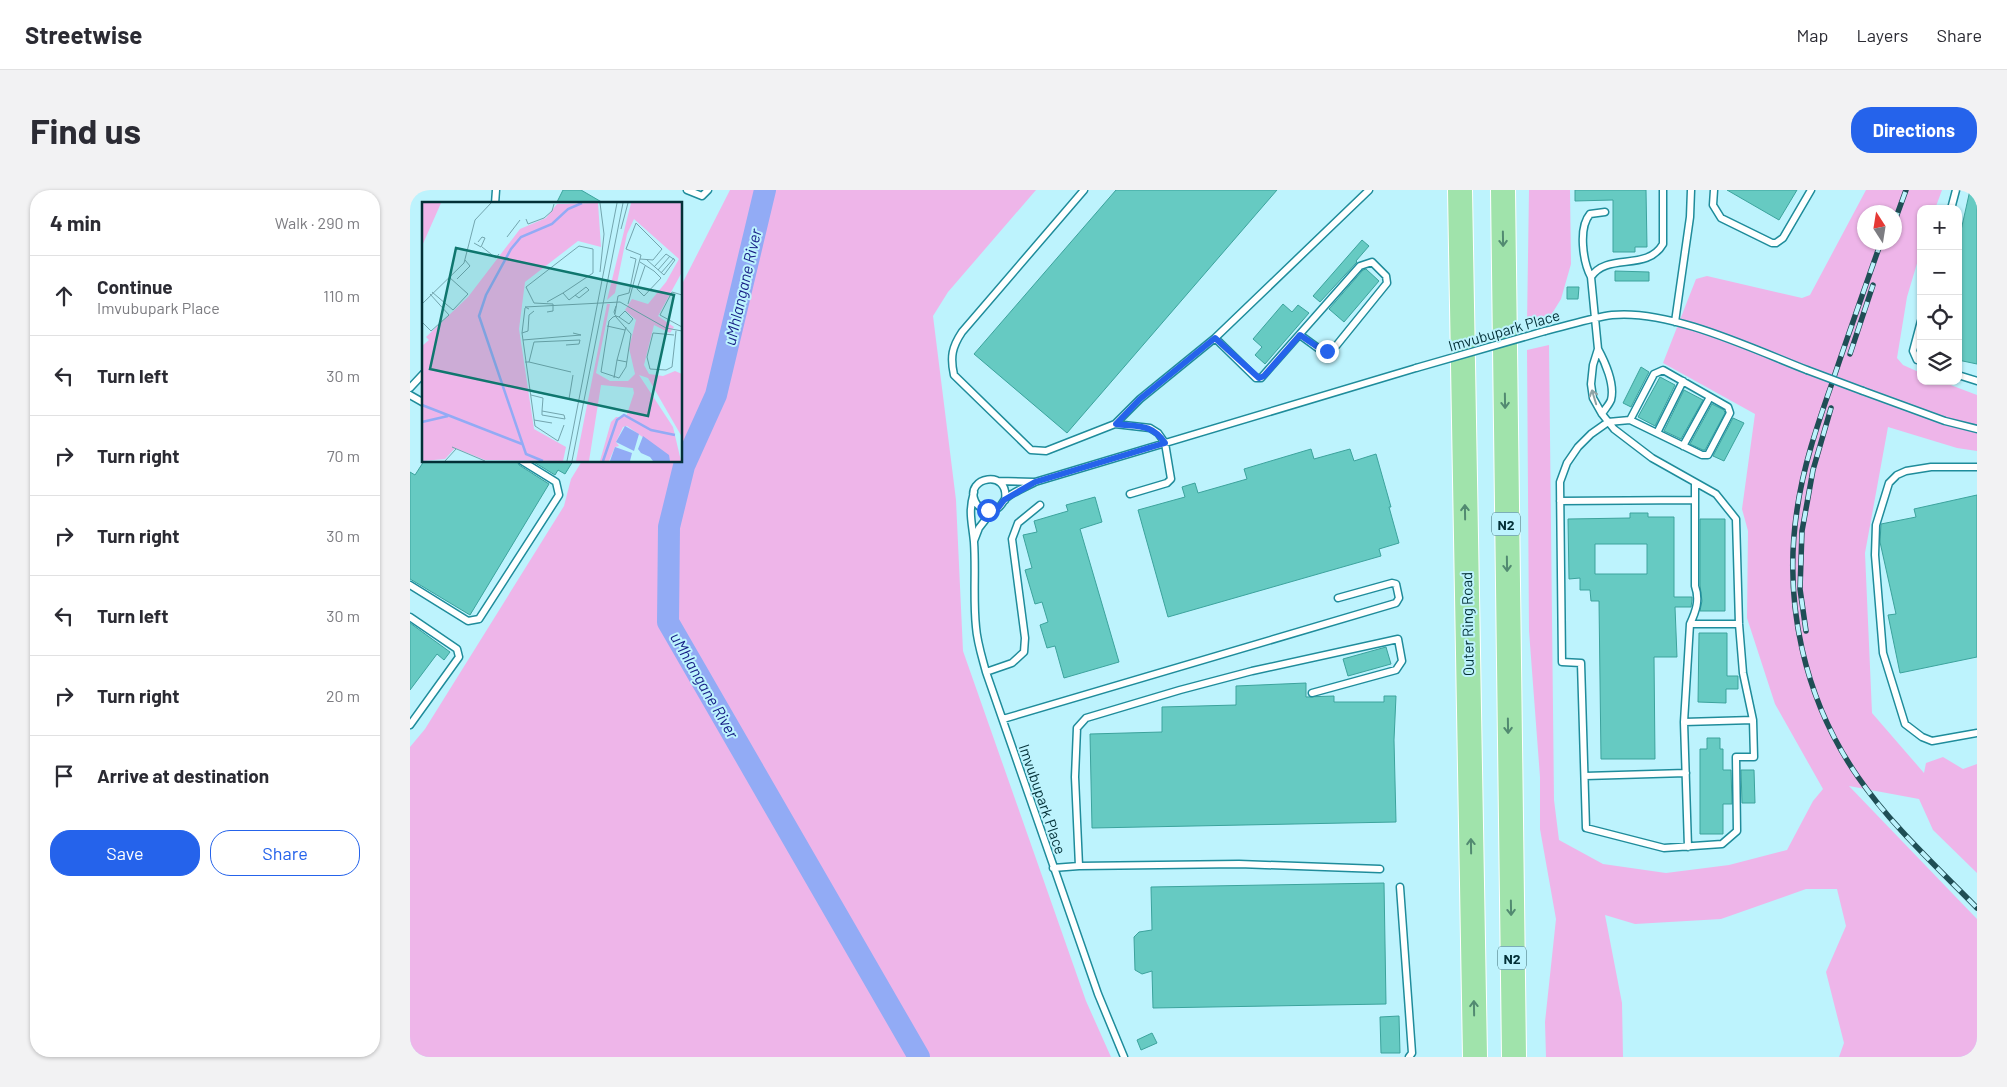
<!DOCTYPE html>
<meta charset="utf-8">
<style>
:root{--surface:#fff;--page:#f2f2f3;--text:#2b2b33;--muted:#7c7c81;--line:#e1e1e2;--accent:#2563eb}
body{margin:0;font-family:Barlow,sans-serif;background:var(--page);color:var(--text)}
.controls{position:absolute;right:15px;top:15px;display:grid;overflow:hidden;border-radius:10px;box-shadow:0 1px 4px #0004}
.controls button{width:45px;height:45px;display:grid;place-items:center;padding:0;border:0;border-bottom:1px solid var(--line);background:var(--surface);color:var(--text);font:25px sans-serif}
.compass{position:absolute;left:1447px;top:15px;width:45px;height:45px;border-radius:50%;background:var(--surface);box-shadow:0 1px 4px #0004;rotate:348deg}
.stop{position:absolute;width:15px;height:15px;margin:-11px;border:4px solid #2563eb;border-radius:50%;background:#fff}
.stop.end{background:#2563eb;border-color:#fff;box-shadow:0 1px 5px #0008}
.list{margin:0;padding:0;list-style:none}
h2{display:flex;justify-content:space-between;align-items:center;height:65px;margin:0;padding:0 20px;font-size:21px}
h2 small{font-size:16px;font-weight:400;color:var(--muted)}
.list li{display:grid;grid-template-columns:32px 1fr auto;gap:15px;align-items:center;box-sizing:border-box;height:80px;padding:0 20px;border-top:1px solid var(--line)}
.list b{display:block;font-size:19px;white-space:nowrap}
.list p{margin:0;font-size:16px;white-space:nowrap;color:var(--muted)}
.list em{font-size:16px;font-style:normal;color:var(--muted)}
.actions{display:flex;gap:10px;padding:15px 20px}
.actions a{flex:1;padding:11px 0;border:1px solid var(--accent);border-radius:20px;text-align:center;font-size:18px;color:var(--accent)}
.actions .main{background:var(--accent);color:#fff}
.icon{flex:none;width:28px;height:28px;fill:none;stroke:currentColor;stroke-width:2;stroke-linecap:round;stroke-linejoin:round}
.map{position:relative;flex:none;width:1567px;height:867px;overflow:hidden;border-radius:20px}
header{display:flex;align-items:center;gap:30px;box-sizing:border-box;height:70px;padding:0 25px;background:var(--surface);border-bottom:1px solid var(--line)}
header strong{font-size:24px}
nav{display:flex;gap:28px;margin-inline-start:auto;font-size:18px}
.intro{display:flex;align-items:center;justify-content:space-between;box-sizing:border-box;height:120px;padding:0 30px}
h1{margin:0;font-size:35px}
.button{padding:12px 22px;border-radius:20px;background:var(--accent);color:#fff;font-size:18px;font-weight:700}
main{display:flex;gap:30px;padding:0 30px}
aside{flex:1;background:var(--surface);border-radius:20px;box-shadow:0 1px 4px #0004}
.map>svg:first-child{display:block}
.green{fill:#eeb5e9;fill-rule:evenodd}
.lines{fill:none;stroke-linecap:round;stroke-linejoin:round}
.river{stroke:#92abf5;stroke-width:22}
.building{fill:#66cac2;stroke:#3ca39d;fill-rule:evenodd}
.lane-casing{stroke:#1f8c9b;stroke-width:9}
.highway-casing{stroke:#fff;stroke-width:26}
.lane{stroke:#fff;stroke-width:6}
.highway{stroke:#a0e3ab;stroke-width:24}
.rail-casing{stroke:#1f4e55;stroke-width:5.5}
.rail{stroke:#bdf3fd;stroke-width:4;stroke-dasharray:11;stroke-linecap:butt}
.lane-bridge-casing{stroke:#1f8c9b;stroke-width:9;stroke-linecap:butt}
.lane-bridge{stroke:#fff;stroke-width:6}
.oneway{stroke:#528a71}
.oneway2{stroke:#8ea2a5}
.route{stroke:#2563eb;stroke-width:6}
.labels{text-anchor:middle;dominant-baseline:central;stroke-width:4;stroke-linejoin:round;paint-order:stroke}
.shield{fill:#bdf3fd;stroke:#3b6a72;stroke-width:1}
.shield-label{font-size:14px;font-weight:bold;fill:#033037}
.street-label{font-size:15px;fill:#033037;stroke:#bdf3fd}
.water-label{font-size:16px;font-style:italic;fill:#161e86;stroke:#bdf3fd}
.inset-river{fill:none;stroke:#92abf5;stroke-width:2.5}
.inset-road{fill:none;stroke:#73a5ae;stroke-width:1}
.view{fill:#0f766e;fill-opacity:0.15;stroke:#0f766e;stroke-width:2.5}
.inset-edge{fill:none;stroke:#033037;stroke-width:2.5}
</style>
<header>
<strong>Streetwise</strong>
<nav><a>Map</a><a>Layers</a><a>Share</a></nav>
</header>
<div class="intro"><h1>Find us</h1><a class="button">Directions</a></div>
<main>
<aside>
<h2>4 min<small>Walk · 290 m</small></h2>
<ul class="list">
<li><svg class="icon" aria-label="ahead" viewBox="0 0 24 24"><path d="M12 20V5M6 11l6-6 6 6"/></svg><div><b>Continue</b><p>Imvubupark Place</p></div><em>110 m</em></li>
<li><svg class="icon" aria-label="left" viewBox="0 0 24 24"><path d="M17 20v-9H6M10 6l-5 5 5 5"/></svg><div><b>Turn left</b></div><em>30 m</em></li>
<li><svg class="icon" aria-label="right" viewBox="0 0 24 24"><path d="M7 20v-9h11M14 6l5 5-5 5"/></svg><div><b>Turn right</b></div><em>70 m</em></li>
<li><svg class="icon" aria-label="right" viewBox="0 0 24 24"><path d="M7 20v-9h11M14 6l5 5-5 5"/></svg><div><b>Turn right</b></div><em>30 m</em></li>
<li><svg class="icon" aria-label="left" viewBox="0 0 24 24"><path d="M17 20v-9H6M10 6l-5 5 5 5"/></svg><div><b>Turn left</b></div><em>30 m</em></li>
<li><svg class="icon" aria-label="right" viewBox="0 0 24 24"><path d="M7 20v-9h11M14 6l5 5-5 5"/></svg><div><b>Turn right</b></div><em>20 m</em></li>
<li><svg class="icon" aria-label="arrive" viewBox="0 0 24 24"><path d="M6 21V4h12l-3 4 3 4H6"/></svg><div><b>Arrive at destination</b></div></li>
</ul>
<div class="actions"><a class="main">Save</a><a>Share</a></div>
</aside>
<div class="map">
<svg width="1567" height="867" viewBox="0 0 1567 867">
<rect width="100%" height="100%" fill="#bdf3fd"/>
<!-- green -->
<path class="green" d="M320 0H626L538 102 523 126 546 310 553 461 676 811 701 867H0V557L15 539 154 316 161 289 172 271H271V96Z
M1119 0H1160L1161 74 1151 109 1138 130 1117 134Z
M1456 0H1532L1525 19H1511V60L1497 107 1487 168 1493 175 1511 183V191H1530L1567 205V261L1547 258 1478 237 1455 363 1462 523 1514 583 1516 573 1533 567 1553 579 1567 574V683L1523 640 1509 609 1439 596 1567 729V867H1429L1434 853 1416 782 1436 736 1427 699H1396L1311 729 1225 734 1195 725 1212 813 1213 867H1136L1135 832 1146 729 1130 639V587L1119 441 1117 160 1139 155 1144 610 1149 650 1193 674 1256 683 1319 675 1377 660 1403 611 1413 599 1365 514 1337 428 1338 341 1332 319 1345 224 1253 173 1286 89 1297 86 1392 108 1400 105ZM1454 22H1484V52H1454Z"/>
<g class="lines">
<!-- river -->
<path class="river" d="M355 0 306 205 274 276 259 337 258 432 509 867"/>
</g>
<!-- building -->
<path class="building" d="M153 0H171L195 14H146Z
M706 0H867L657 243 564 164Z
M1165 0H1236L1237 57H1225V62H1203V10L1165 11Z
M1317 0H1387L1369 30Z
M1560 0H1567V174L1548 170V54Z
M952 50 959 56 946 71 947 72 910 112 903 106Z
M956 79 969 91 934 132 919 119 953 80Z
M1205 81 1239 82V91H1205Z
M1157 97H1169L1168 109H1157Z
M873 114 882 122 888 115 899 123 855 174 845 165 852 157 843 149Z
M1231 177 1239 182 1221 217 1213 213Z
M1250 187 1265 195 1245 236 1228 227Z
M1274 200 1293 210 1271 249 1254 241Z
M1302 214 1314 220 1315 223 1295 260H1293L1280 254Z
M1323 228 1334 233 1314 271 1303 266Z
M901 259 904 269 940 259 944 271 966 264 981 317H979L989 353 969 359 971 366 758 427 728 320 775 307 772 297 785 293 788 303 837 289 834 279Z
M14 271H107L109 275 139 294 60 425 0 389V282L5 285Z
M122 271H163L155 284 148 280 145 285Z
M1567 305V467L1490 483 1478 425 1486 424 1470 352 1471 334 1506 327 1504 319Z
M685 307 692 332 670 339 709 472 654 488 645 456 637 458 630 435 638 432 632 412 625 414 615 380 622 378 613 345 627 342 624 331 658 321 656 315Z
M1220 323H1238V327H1264V407H1282V410L1281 417H1265L1267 467H1244L1245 569H1191L1189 411H1181L1180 400H1170V388L1159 389 1158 329 1220 328ZM1185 354H1237V384H1185Z
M1290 329H1315V421H1290L1292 411 1290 395Z
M0 433 40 462 34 470 27 464 0 500Z
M1289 443H1317V486H1328V499H1316V513L1288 512Z
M976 457 981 474 938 486 933 469Z
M896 493V507L924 506V512H974V506H986L984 550 986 632 682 638 680 544 752 542V517L826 515V496Z
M1297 548H1310V559H1313V580H1321L1322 614H1313V644H1290V559H1297Z
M1331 580H1344L1345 613H1332Z
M974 693 976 814 743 818 742 781 732 784 725 780 724 747 729 742 742 740 741 697Z
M989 826 990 863H971L970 827Z
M742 843 747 853 731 860 727 850Z"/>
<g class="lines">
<!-- lane casing -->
<g class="lane-casing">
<path id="lane" d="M277 0 292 6 298 0
M674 0 552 142C542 157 540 167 544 185L621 260 636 261 705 234 740 238 748 243 755 253 761 289 757 293 720 304
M1304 0 1303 15 1311 28 1362 53H1366L1373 48 1401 0
M85 14 86 0
M1541 19 1546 0
M1181 87C1173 72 1168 38 1180 24L1195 22
M1511 131 1503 161 1507 170 1511 171
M1265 132 1280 27 1281 0
M1135 141C1157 136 1180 128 1202 125 1260 119 1343 159 1397 180
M890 145 912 161 921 159 926 156 977 93 976 86 962 72 950 76 851 188H846L805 148 959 0
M1188 159C1195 172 1205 195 1201 210 1199 215 1194 220 1192 224
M1548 185 1567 191
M0 198 14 183
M1453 201 1535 231 1567 239
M0 205 14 213
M1220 230 1244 184 1253 180 1318 217 1320 223 1298 265H1292L1220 230 1198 232 1181 244 1168 257 1157 273 1150 292 1152 472 1171 473 1176 638 1254 658 1312 654 1327 641 1326 567H1344L1343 530 1333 483 1329 434 1326 329 1306 304 1242 268 1204 239 1192 224 1183 208 1181 194 1183 175 1188 159 1181 87C1197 62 1237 82 1253 54V0
M705 234 730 209 805 148
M1247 243 1273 191
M1273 256 1300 207
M1567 277H1521L1496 281 1487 285 1479 293 1466 335 1465 365 1473 463 1495 534 1512 547 1522 551 1567 543
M588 291 624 292
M1285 293V396C1290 410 1286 421 1280 434L1274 532 1343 530
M564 302C558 323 562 331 564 352 566 380 563 409 566 437 567 452 572 467 576 482L688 804 714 867
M595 310C600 278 554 287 565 311 567 316 572 319 577 320 581 321 585 320 588 318 591 316 593 312 595 309 603 302 616 297 625 292L1006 178
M1150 311 1284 310
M564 351 569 338 583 320
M0 395 58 431 69 429 149 305 146 292 112 271
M0 427 47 459 49 467 0 535
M1280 434H1329
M576 482 602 473 614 462 615 448 602 349 608 333 630 315
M593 529 986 413 989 408 986 394 982 393 928 408
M1274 532 1278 657
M1175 586 1276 583
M669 676 829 674 970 679
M643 678 669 676 665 587 667 538 676 528 770 500 842 481 988 449 992 471 986 480 902 503
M990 697 1002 863 999 867"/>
</g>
<!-- highway casing -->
<g class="highway-casing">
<path id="highway" d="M1050 0 1065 867
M1093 0 1104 867"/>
</g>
<!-- lane -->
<use href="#lane" class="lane"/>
<!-- highway -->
<use href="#highway" class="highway"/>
<!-- rail casing -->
<g class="rail-casing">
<path id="rail" d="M1484 33 1496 0
M1471 52C1454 100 1437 148 1421 196 1407 236 1393 277 1387 320 1373 412 1394 509 1448 587 1481 635 1526 676 1567 718
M1440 164 1463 95
M1396 441 1390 399 1392 341 1403 280 1421 218"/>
</g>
<!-- rail -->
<use href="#rail" class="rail"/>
<!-- lane-bridge casing -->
<g class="lane-bridge-casing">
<path id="lane-bridge" d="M1006 178 1135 141
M1397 180 1453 201"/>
</g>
<!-- lane-bridge -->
<use href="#lane-bridge" class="lane-bridge"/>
</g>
<!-- one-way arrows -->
<defs><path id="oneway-shaft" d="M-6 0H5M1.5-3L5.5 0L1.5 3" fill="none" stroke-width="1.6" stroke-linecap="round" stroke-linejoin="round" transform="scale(1.25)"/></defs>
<g class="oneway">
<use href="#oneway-shaft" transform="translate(1093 49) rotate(89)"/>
<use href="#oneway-shaft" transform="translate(1095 211) rotate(89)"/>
<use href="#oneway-shaft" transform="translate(1055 322) rotate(-91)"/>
<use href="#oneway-shaft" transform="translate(1097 374) rotate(89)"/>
<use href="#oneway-shaft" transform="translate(1098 536) rotate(89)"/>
<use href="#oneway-shaft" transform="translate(1061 656) rotate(-91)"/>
<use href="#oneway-shaft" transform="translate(1101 718) rotate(89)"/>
<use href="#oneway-shaft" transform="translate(1064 818) rotate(-91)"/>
</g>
<use class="oneway2" href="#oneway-shaft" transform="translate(1184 207) rotate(-107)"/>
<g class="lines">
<!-- route -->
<path class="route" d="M578 320 588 318 594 310 625 292 755 253C741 233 728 237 706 234L730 209 805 148 849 188 854 186 890 145 912 160 917 161"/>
</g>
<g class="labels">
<!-- shield labels -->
<g class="shield">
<rect x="1082" y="322.5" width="28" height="23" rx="4"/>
<rect x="1088" y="756.5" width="28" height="23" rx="4"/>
</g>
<g class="shield-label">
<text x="1096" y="334">N2</text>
<text x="1102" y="768">N2</text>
</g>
<!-- street labels -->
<g class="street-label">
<text transform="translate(1094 140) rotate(-16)">Imvubupark Place</text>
<text transform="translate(1057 434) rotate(-91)">Outer Ring Road</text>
<text transform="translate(633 609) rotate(71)">Imvubupark Place</text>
</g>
<!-- water labels -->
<g class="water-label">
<text transform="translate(332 97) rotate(-77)">uMhlangane River</text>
<text transform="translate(295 495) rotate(60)">uMhlangane River</text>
</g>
</g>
<!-- overview -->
<g transform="translate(12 12)">
<rect width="260" height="260" fill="#bdf3fd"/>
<path d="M0 1H19L0 44ZM176 1 179 45 156 39 103 80 97 127 112 227 144 245 141 259 63 258 33 246 23 257 0 259V144L7 138 4 135 46 95 98 27 124 16 135 2ZM209 1H260V70L236 114 252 125 248 131 232 123 222 163 227 172 241 174 253 169 260 172V235L226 176 217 173 251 225 259 259H248L246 253 205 224 201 225 194 240 197 244 193 245 187 259H178L189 220 194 215H204L212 191 211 186 179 183 167 259H154L185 102H188L174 171 188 179H206L213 172 207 146 214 118 203 108 210 97 226 102 244 80 257 57 212 17 205 32 193 91 185 98Z" fill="#eeb5e9"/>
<path d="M203 224 217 232 212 249 194 240ZM221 234 247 253 248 259H231L228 255 219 251 216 247ZM193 245 210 251 208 259H188Z" fill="#92abf5"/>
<path class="inset-river" d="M0 203 100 242M0 220 26 214M121 259 104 252 57 114 64 93 89 47 99 35 130 22 146 7 160 1M181 259 195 218 202 213 229 228 253 233"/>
<path class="inset-road" d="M178 1 182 32 178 70M104 17 106 22 122 16 130 9 132 2M199 27 206 1M85 35 98 18M52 41 59 45 63 36 60 35 56 40M60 45 74 56 77 52M225 58 242 73 253 58 244 52 232 65M218 60 232 69 239 76 222 94 215 87 223 64M236 68 248 54M239 71 252 56M35 77 48 64 43 58M10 90 31 108 46 92 27 75M153 93 157 96 167 88M260 93 250 90 238 113 260 125M125 100 141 91M0 102 42 61 53 18 69 1M206 102 219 53 204 47 214 21 240 47 231 58 218 57M194 104 192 110 193 113 194 114V115L209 132 204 165 197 176 179 170 187 119 191 115 194 114 197 115 207 122 211 117 203 109 197 115M103 106 100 131 113 224 136 239 142 223M107 107 103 105 198 100 244 126 260 129M125 110 131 109V102L112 101 104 85 157 44 171 47V71L141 91 147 98 164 85 167 88M193 112 196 94 207 91 214 57 208 55M0 120 9 129 27 113 8 92M185 124 203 128M204 125 195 158 205 160M100 131 106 129 107 113 112 109M252 133 231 131 225 155 228 167 244 168 250 165 254 129M101 138 159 133 151 131M103 160H107L112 140 158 138 157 142 144 143M107 160 149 170M192 176 195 158M108 189 147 197 151 173M109 193 121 196 120 209 142 213 143 217 120 213V209M112 218 130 221M30 245 63 259M23 259 34 247M145 259 195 1M150 259 201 1"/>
<path class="view" d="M34 46 252 93 226 214 8 167Z"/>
<rect width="260" height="260" class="inset-edge"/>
</g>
</svg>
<div class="controls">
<button>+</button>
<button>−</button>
<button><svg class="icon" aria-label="locate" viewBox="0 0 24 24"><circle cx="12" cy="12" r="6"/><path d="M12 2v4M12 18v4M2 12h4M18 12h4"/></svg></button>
<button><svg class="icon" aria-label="layers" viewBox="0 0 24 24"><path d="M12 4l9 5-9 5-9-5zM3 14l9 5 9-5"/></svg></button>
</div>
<svg class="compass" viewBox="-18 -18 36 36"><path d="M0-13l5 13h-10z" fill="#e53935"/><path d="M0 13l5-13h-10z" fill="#7c7c81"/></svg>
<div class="stop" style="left:578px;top:320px"></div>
<div class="stop end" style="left:917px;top:161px"></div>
</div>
</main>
